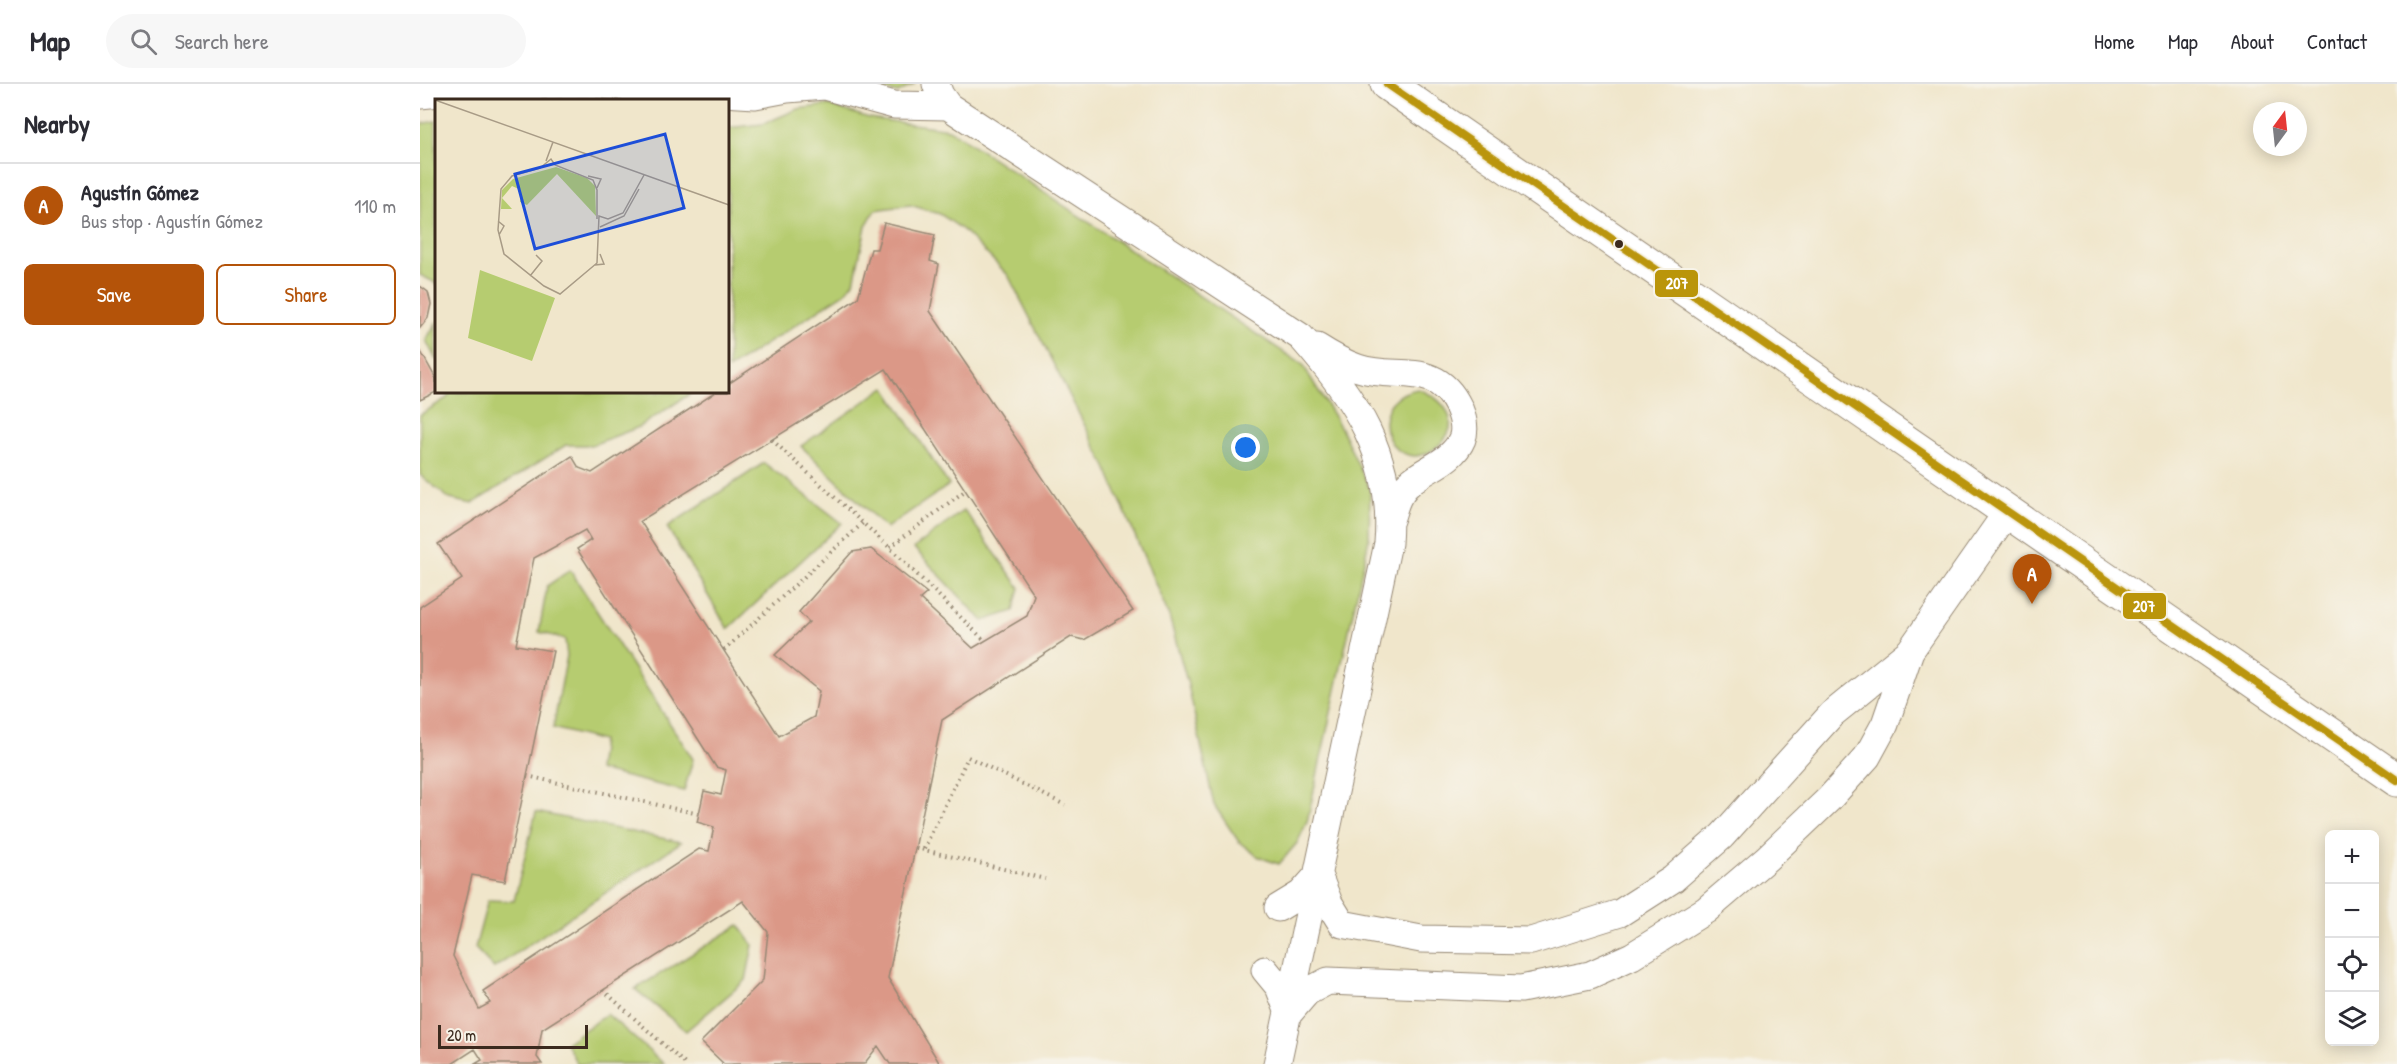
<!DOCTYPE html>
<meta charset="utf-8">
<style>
:root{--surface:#fff;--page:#f7f7f7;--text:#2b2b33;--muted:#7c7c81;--line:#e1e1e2;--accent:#b45309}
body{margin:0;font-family:"Patrick Hand",sans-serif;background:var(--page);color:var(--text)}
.controls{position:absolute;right:18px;bottom:18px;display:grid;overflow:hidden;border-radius:9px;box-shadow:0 3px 15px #0003}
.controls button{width:54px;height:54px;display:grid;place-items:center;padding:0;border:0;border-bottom:2px solid var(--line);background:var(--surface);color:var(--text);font:30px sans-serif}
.compass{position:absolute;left:1833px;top:18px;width:54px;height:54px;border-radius:50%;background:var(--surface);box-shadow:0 3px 15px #0003;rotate:15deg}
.scale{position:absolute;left:18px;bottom:15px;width:150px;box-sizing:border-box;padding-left:6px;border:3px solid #3b2a1e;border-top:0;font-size:16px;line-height:21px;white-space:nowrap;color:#3b2a1e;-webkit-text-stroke:4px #f7f3e8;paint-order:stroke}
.you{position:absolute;left:826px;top:364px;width:21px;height:21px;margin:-15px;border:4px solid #fff;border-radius:50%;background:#1a73e8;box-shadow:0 0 0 9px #1a73e833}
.badge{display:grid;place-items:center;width:39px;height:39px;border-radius:50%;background:var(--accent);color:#fff;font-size:20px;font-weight:700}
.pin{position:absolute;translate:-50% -50px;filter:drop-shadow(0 2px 3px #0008)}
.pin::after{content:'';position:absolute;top:32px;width:21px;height:18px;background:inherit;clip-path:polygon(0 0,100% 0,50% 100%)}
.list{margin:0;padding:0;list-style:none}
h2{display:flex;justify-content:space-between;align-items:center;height:78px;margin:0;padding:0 24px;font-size:26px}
h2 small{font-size:20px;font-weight:400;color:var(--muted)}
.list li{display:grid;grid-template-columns:39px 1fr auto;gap:18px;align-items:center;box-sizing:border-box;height:84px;padding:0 24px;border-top:2px solid var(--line)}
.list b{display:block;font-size:22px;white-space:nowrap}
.list p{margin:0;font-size:20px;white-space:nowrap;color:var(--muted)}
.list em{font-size:20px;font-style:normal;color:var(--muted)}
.actions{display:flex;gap:12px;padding:18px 24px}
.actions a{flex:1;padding:14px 0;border:2px solid var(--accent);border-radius:9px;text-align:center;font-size:21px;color:var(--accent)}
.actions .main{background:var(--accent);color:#fff}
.icon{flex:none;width:33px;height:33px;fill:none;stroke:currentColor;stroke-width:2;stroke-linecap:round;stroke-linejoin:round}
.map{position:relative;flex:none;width:1977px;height:980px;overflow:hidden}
header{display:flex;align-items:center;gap:36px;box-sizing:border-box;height:84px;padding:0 30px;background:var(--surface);border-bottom:2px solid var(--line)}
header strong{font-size:28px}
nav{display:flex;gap:33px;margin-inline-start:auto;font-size:21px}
.search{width:420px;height:54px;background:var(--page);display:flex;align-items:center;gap:15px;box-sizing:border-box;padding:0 21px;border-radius:33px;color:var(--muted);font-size:22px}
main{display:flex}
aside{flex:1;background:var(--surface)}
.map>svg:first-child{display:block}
.green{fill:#b6cc70;stroke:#787b47;stroke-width:1.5}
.building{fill:#db9887;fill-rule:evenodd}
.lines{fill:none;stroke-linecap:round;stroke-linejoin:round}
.lane-casing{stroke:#968874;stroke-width:29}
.secondary-casing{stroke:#968874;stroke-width:35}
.path{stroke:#968874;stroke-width:4;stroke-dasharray:1.5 4.5;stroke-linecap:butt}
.lane{stroke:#fff;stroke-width:27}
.secondary{stroke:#fff;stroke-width:33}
.bus-1-casing{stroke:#f7f3e8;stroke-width:12}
.bus-1{stroke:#ba950a;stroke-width:8}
.bus-dot{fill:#3b2a1e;stroke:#f7f3e8;stroke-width:2}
.inset-road{fill:none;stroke:#a89b86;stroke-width:1.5}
.view{fill:#1d4ed8;fill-opacity:0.15;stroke:#1d4ed8;stroke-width:3}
.inset-edge{fill:none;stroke:#3b2a1e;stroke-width:3}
.line-badge{stroke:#f7f3e8;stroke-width:2}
.badge-label{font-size:16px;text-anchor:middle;font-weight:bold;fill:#fff}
</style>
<header>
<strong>Map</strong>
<div class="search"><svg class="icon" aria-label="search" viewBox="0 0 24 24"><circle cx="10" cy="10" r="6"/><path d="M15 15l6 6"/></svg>Search here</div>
<nav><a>Home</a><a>Map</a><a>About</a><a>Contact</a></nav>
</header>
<main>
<aside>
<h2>Nearby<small></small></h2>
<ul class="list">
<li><span class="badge">A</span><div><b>Agustín Gómez</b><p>Bus stop · Agustín Gómez</p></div><em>110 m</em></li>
</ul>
<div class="actions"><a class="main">Save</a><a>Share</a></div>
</aside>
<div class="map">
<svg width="1977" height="980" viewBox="0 0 1977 980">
<rect width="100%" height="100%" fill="#f7f3e8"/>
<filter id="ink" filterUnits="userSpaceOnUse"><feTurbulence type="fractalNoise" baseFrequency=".0167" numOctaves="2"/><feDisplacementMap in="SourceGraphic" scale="12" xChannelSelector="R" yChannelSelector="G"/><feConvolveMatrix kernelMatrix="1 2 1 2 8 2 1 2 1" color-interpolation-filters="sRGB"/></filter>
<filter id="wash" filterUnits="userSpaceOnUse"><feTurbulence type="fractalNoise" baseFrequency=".008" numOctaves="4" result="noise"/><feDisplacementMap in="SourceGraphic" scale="24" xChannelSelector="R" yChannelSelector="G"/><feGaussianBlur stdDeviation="1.35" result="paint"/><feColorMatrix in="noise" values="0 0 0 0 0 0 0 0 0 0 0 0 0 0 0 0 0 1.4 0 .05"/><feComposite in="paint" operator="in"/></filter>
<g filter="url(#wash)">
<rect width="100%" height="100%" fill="#f0e6cb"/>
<!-- green -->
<path class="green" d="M439 0H495L478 9Z
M408 21 449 34 529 45 883 281 921 344 950 406 949 455 887 738 877 759 859 780 839 773 819 758 794 721 768 601 749 532 686 383 588 191 543 146 520 130 490 121 455 126 446 142 434 198 425 209 308 285V44L343 40 378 25Z
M16 37V202L14 198 0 191V40Z
M16 239V276L6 256Z
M465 303 529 401 466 444 381 362Z
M998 305C1022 314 1044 337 1020 360 974 403 935 316 998 305Z
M30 308H273L219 343 172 361H146L52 420 30 415 0 391V331L27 314Z
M344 379 422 439 308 545 247 443Z
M544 426 600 504 594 527 563 537 494 464Z
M150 486 273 675 264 707 178 686 182 657 133 644 147 572 145 555 119 548 127 502Z
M116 728 261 758 74 884 55 864 68 816 94 817Z
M319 841 333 861 326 896 266 947 215 905Z
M187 930 244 980H157L146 959Z"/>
<g id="blocks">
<!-- building -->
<path class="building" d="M464 139 515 151 510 177 519 180 510 227 713 527 664 556 651 553 522 636 468 894 520 980H470L458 962 444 980H304L281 958 343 896 348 848 323 817 122 945 117 973 122 980H55L62 976 55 965 32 980H0V523L42 495 18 460 152 372 159 384 172 389 296 308H308V300L438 214 451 165H457ZM466 285 614 511 607 532 553 564 500 515 507 509 451 465 432 468 379 528 389 538 355 571 399 607 394 633 359 652 220 437ZM165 446 171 456 157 465 296 683 306 686 301 711 284 707 279 730 277 738 294 743 289 767 279 765 63 907 70 919 59 925 33 872 52 791 85 797 133 567 96 561 114 474Z
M0 202 8 208 11 220 8 234 0 244Z
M0 266 16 295V308L0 316Z"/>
</g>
</g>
<g filter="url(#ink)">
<use href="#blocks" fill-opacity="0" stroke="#968874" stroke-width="1.5"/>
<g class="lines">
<!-- lane casing -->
<g class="lane-casing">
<path id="lane" d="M516 0 520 11 528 22 881 253C935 314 975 373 968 459L857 980
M367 5 404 2 474 21 528 22
M0 11 59 5 164 0 335 11 367 5 376 0
M897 263C911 272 923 279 938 284 978 297 1016 275 1039 324 1043 334 1046 345 1042 355 1031 382 994 386 980 410 975 417 973 428 970 436
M898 791 909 819 922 840 1001 855 1111 857 1200 829 1253 795 1302 752 1412 630 1490 567 1588 427
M858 824 881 810 898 791
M845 886 859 903 869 929 887 908 908 897 1101 905 1170 891 1212 872 1286 826 1347 774 1409 715 1447 673 1465 640 1490 567"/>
</g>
<!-- secondary casing -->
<g class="secondary-casing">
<path id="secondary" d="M967 0 1977 696"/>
</g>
<!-- path -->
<path class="path" d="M352 356 469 463 565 557
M470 463 546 406
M304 566 443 439
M107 692 279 730
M496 764 625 795
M504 765 548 673 645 721
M183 906 265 980
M303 980V979"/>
<!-- lane -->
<use href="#lane" class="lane"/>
<!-- secondary -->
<use href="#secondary" class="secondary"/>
<!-- bus-1 casing -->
<g class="bus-1-casing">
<path id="bus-1" d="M967 0 1977 696"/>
</g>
<!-- bus-1 -->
<use href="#bus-1" class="bus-1"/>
</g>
</g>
<!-- markers -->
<circle class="bus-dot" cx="1199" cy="160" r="5"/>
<!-- overview -->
<g transform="translate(15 15)">
<rect width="294" height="294" fill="#f0e6cb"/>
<path d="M121 68 152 79 160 87 161 117 122 75 92 106 85 103 86 91 77 87 67 99 77 110H66L67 91 78 80ZM45 171 120 199 97 262 33 239Z" fill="#b6cc70"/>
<path class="inset-road" d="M0 1 294 106M111 62 118 43M153 77 166 80 162 89M162 120V91L158 81 120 66 116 60 105 69 77 77 66 90 63 131 69 155 109 187 125 195 162 164 164 117 173 120 188 114 209 76M63 122 69 127 64 136M165 128 189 117 204 90M160 166 169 165 165 155M95 177 107 162 101 156"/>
<path class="view" d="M230 35 249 109 100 150 80 75Z"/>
<rect width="294" height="294" class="inset-edge"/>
</g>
<g class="line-badge">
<rect x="1234" y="185" width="45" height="29" rx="6" fill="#ba950a"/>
<rect x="1702" y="508" width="45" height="28" rx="6" fill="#ba950a"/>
</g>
<g class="badge-label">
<text x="1257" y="205">207</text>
<text x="1724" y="528">207</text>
</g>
</svg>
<div class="controls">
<button>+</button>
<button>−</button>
<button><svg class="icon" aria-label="locate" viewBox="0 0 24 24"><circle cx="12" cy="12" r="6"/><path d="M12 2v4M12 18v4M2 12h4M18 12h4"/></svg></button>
<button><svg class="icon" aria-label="layers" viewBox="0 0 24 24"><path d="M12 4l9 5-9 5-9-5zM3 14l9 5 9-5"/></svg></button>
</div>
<svg class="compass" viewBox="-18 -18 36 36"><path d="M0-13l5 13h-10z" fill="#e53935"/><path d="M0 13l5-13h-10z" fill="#7c7c81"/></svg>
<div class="scale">20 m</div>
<div class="you"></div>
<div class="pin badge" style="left:1612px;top:520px">A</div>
</div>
</main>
